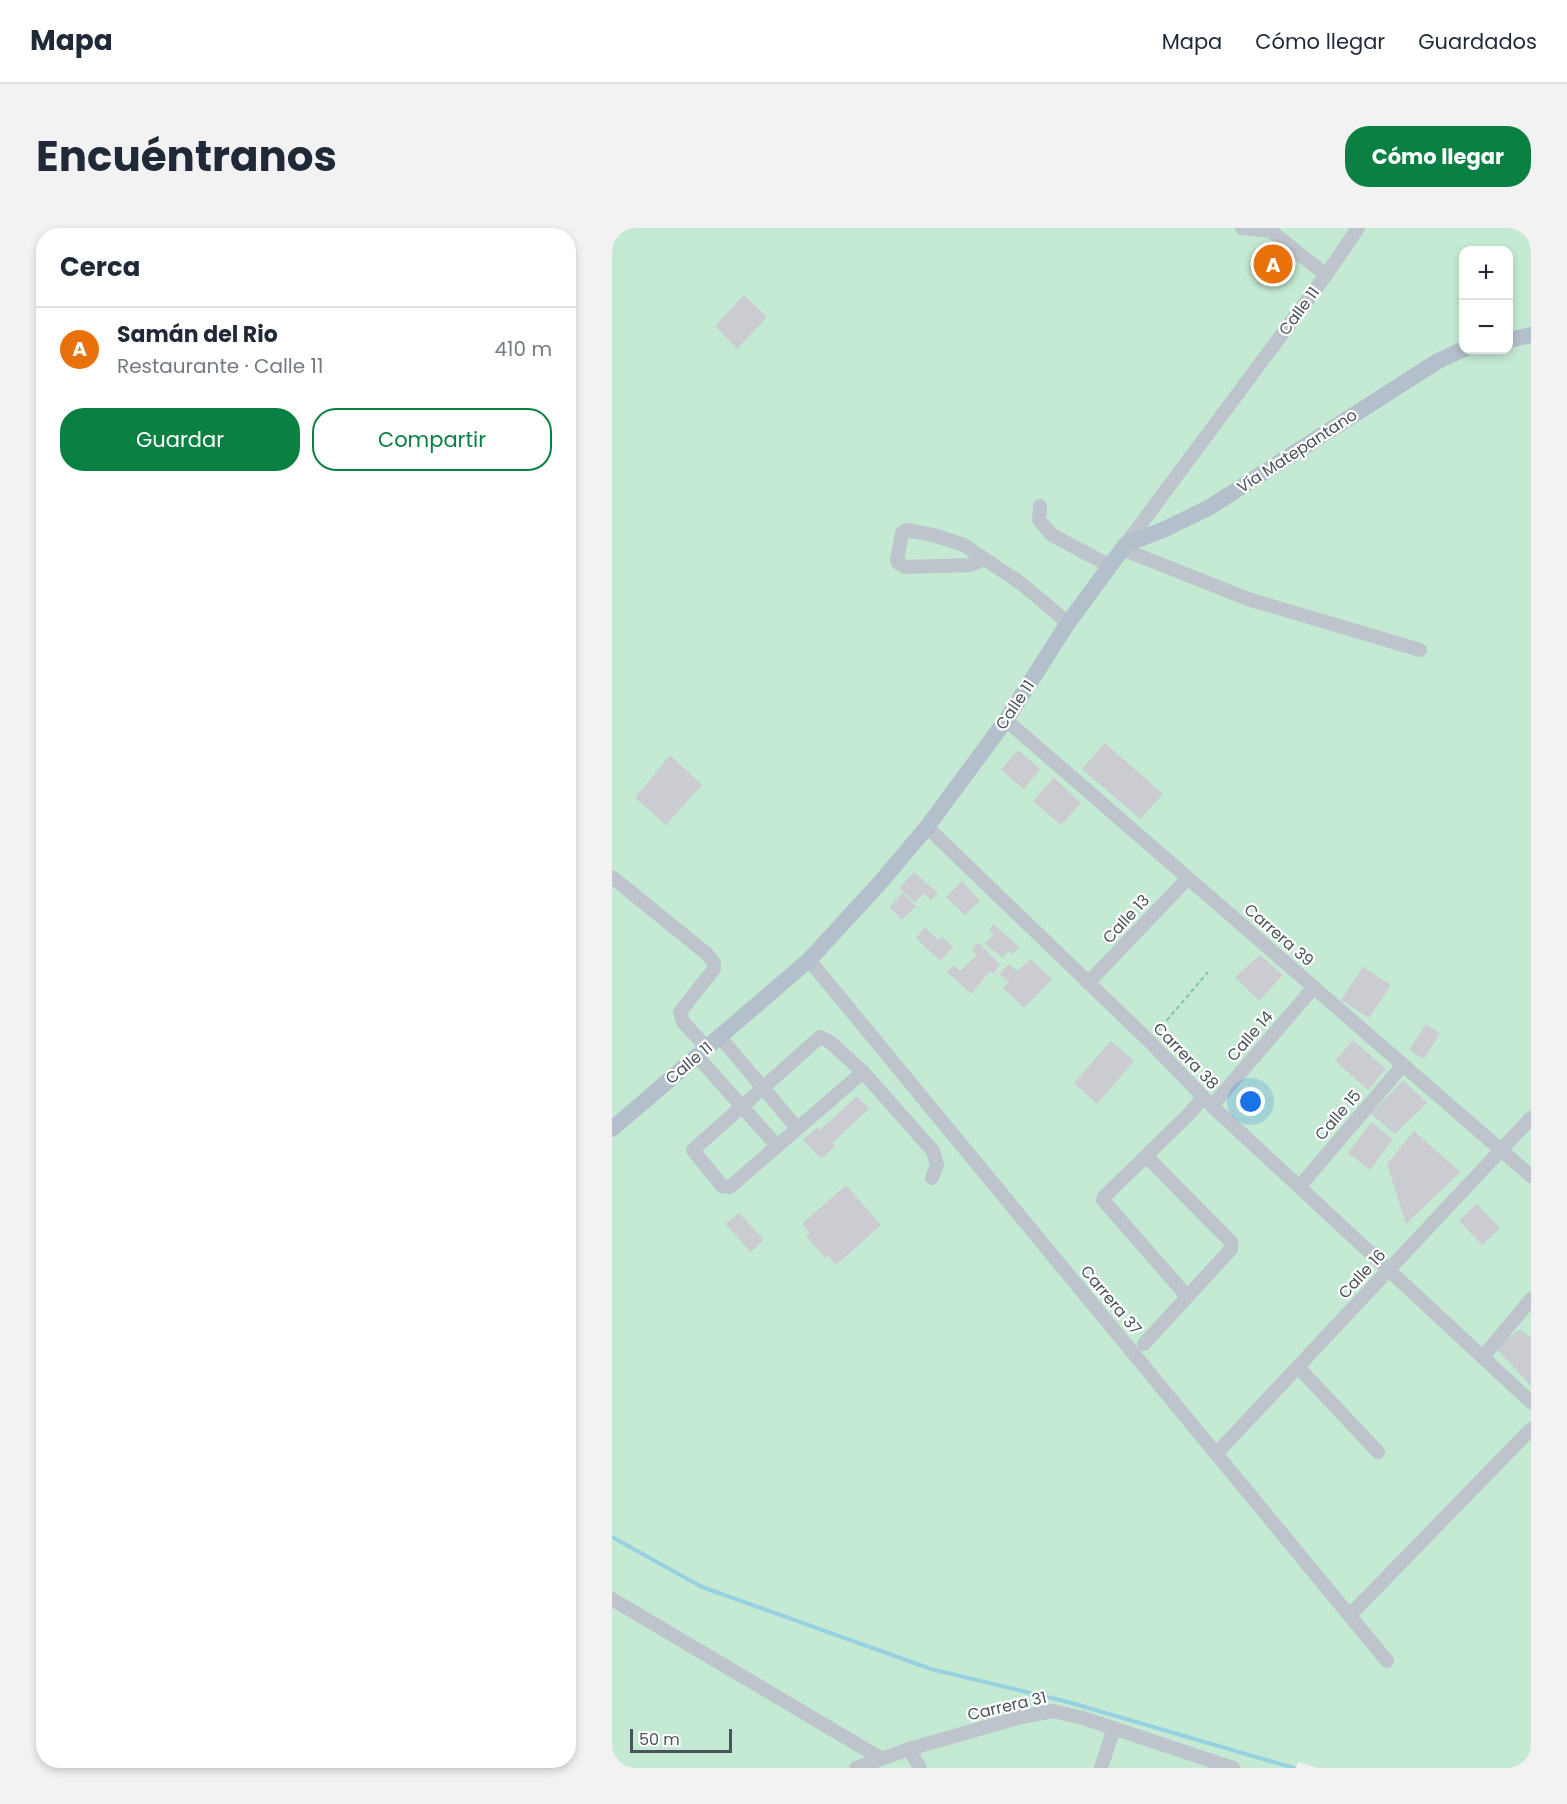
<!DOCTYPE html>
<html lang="es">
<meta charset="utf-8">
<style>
:root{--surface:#fff;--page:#f2f2f3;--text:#1f2937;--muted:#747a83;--line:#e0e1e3;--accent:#0b8043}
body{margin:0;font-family:Poppins,sans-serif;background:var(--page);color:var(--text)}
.controls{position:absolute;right:18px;top:18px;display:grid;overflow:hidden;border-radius:12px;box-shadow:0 3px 9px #0003}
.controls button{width:54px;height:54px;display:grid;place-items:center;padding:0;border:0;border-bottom:2px solid var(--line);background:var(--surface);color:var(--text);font:30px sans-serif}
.scale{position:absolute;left:18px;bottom:15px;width:102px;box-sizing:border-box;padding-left:6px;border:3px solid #4a535b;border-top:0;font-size:16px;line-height:21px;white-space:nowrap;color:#4a535b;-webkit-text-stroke:4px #fff;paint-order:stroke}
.you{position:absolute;left:639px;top:874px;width:21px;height:21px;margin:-15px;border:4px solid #fff;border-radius:50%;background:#1a73e8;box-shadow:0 0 0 9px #1a73e833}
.badge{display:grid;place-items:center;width:39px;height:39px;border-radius:50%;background:var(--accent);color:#fff;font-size:20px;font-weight:700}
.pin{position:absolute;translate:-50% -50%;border:3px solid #fff;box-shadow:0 2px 6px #0006}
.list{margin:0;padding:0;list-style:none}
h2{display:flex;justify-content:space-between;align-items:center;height:78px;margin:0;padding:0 24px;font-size:26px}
h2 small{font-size:20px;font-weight:400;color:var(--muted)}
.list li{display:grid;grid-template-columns:39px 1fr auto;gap:18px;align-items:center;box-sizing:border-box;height:84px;padding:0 24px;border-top:2px solid var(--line)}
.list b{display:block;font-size:22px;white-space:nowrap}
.list p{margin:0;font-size:20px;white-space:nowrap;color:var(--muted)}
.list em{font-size:20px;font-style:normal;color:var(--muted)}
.actions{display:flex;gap:12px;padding:18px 24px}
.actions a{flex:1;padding:14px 0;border:2px solid var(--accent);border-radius:24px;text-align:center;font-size:21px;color:var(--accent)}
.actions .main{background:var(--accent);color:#fff}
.map{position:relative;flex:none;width:919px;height:1540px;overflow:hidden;border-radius:24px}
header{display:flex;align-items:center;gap:36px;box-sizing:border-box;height:84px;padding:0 30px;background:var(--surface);border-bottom:2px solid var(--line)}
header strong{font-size:28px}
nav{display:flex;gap:33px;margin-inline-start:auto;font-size:21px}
.intro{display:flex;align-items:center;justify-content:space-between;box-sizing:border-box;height:144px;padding:0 36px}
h1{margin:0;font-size:42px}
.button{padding:15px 27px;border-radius:24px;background:var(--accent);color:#fff;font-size:21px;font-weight:700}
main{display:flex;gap:36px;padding:0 36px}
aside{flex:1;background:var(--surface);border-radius:24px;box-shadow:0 3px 9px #0003}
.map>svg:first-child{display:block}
.green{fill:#c4ead3;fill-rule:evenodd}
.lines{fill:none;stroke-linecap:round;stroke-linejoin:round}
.stream{stroke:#97d1e1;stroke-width:4}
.building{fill:#cbccd2}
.path{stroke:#81c3a3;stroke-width:2;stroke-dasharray:4.5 3;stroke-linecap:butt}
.minor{stroke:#bdc4cb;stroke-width:14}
.major{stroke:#b3bfcb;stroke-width:16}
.labels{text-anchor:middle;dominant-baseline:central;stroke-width:4.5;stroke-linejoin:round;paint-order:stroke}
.street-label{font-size:16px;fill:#4a535b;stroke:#fff}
</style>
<header>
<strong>Mapa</strong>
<nav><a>Mapa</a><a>Cómo llegar</a><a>Guardados</a></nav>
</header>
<div class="intro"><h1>Encuéntranos</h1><a class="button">Cómo llegar</a></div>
<main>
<aside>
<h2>Cerca<small></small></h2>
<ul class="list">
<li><span class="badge" style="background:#e8710a">A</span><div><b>Samán del Rio</b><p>Restaurante · Calle 11</p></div><em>410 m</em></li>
</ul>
<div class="actions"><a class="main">Guardar</a><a>Compartir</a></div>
</aside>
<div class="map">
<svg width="919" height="1540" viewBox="0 0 919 1540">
<rect width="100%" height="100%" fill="#f2f0f0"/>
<!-- green -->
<path class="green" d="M0 0H919V1540H706L686 1534 684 1540H0ZM852 22H897V122H852Z"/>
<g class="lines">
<!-- stream -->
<path class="stream" d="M0 1309 90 1359 319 1441 456 1474 682 1540"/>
</g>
<!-- building -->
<path class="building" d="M132 67 155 89 125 121 103 98Z
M493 515 551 566 528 591 470 541Z
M406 522 428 541 412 561 389 542Z
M58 527 90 557 54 597 23 570Z
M442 550 469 575 449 597 421 573Z
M302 644 326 665 319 672 312 665 303 675 287 660Z
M350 653 368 673 353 687 334 669Z
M291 665 304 678 290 692 277 679Z
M381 696 407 719 400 726 397 723 390 729 373 716 382 706 377 702Z
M313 699 326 712 330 708 341 719 328 733 304 710Z
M366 714 388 737 381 746 378 743 359 766 335 744 342 737 348 743 365 727 360 722Z
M648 727 671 747 647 773 623 749Z
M419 731 440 751 412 780 391 760 397 754 387 746 397 736 405 743Z
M751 739 779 757 757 790 729 772Z
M814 796 828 805 812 831 797 822Z
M741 812 774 841 756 862 723 833Z
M499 813 522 833 485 876 462 855Z
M791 852 815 875 783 906 759 886Z
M245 868 257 881 220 915 223 918 209 931 191 912 205 900 208 902Z
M759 894 781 911 758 942 736 925Z
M802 903 848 944 794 996 775 936Z
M234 957 269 997 224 1037 216 1028 213 1030 194 1008 198 1005 190 996Z
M865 976 888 1000 870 1017 847 993Z
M127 985 152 1012 139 1024 113 996Z
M908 1101 919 1110V1158L883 1119Z"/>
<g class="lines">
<!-- path -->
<path class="path" d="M545 804 596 744"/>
<!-- minor -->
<path class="minor" d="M630 0 659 3
M655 0 714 47
M428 278 427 292 440 307 498 338
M514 316 714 47 746 0
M510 321 636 371 808 422
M372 331 358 337 293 339 286 335 285 332 290 305 294 302 321 307 352 317 410 356 456 395
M394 492 919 948
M315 599 537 813 600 878 919 1174
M0 649 95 726 102 735V741L68 784 71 794 95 820
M197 732 775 1433
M476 755 576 650
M108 809 185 900
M208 809 218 814 251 844 118 959 110 958 81 922Z
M85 828 165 918
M251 844 321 923 325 937 320 950
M600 878 702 759
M687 959 791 837
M574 1067 491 972 492 969 578 885 591 869
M532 1116 619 1021V1014L534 928
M871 1129 919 1071
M686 1139 766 1224
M605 1225 919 890
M0 1371 270 1531
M738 1387 919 1201
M297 1521 308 1540
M244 1540 297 1521 409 1489 441 1483 471 1490 621 1540
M489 1540 502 1500"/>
<!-- major -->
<path class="major" d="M897 112 919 107
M0 901 197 732 267 656 315 599 394 492 456 395 514 316 551 302 598 279 826 133 852 121"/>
</g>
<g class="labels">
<!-- street labels -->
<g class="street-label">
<text transform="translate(687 83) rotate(-53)">Calle 11</text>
<text transform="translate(685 223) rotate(-33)">Vía Matepantano</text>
<text transform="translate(403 477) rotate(-56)">Calle 11</text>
<text transform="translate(514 691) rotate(-47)">Calle 13</text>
<text transform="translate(667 707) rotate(41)">Carrera 39</text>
<text transform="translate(638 808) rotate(-49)">Calle 14</text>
<text transform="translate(574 828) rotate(46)">Carrera 38</text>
<text transform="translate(77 835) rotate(-40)">Calle 11</text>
<text transform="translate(726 887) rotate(-49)">Calle 15</text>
<text transform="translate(750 1046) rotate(-47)">Calle 16</text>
<text transform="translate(499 1072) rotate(50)">Carrera 37</text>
<text transform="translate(395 1478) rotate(-13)">Carrera 31</text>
</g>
</g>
</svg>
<div class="controls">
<button>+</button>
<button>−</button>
</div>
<div class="scale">50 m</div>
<div class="you"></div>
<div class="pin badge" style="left:661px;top:36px;background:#e8710a">A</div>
</div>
</main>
